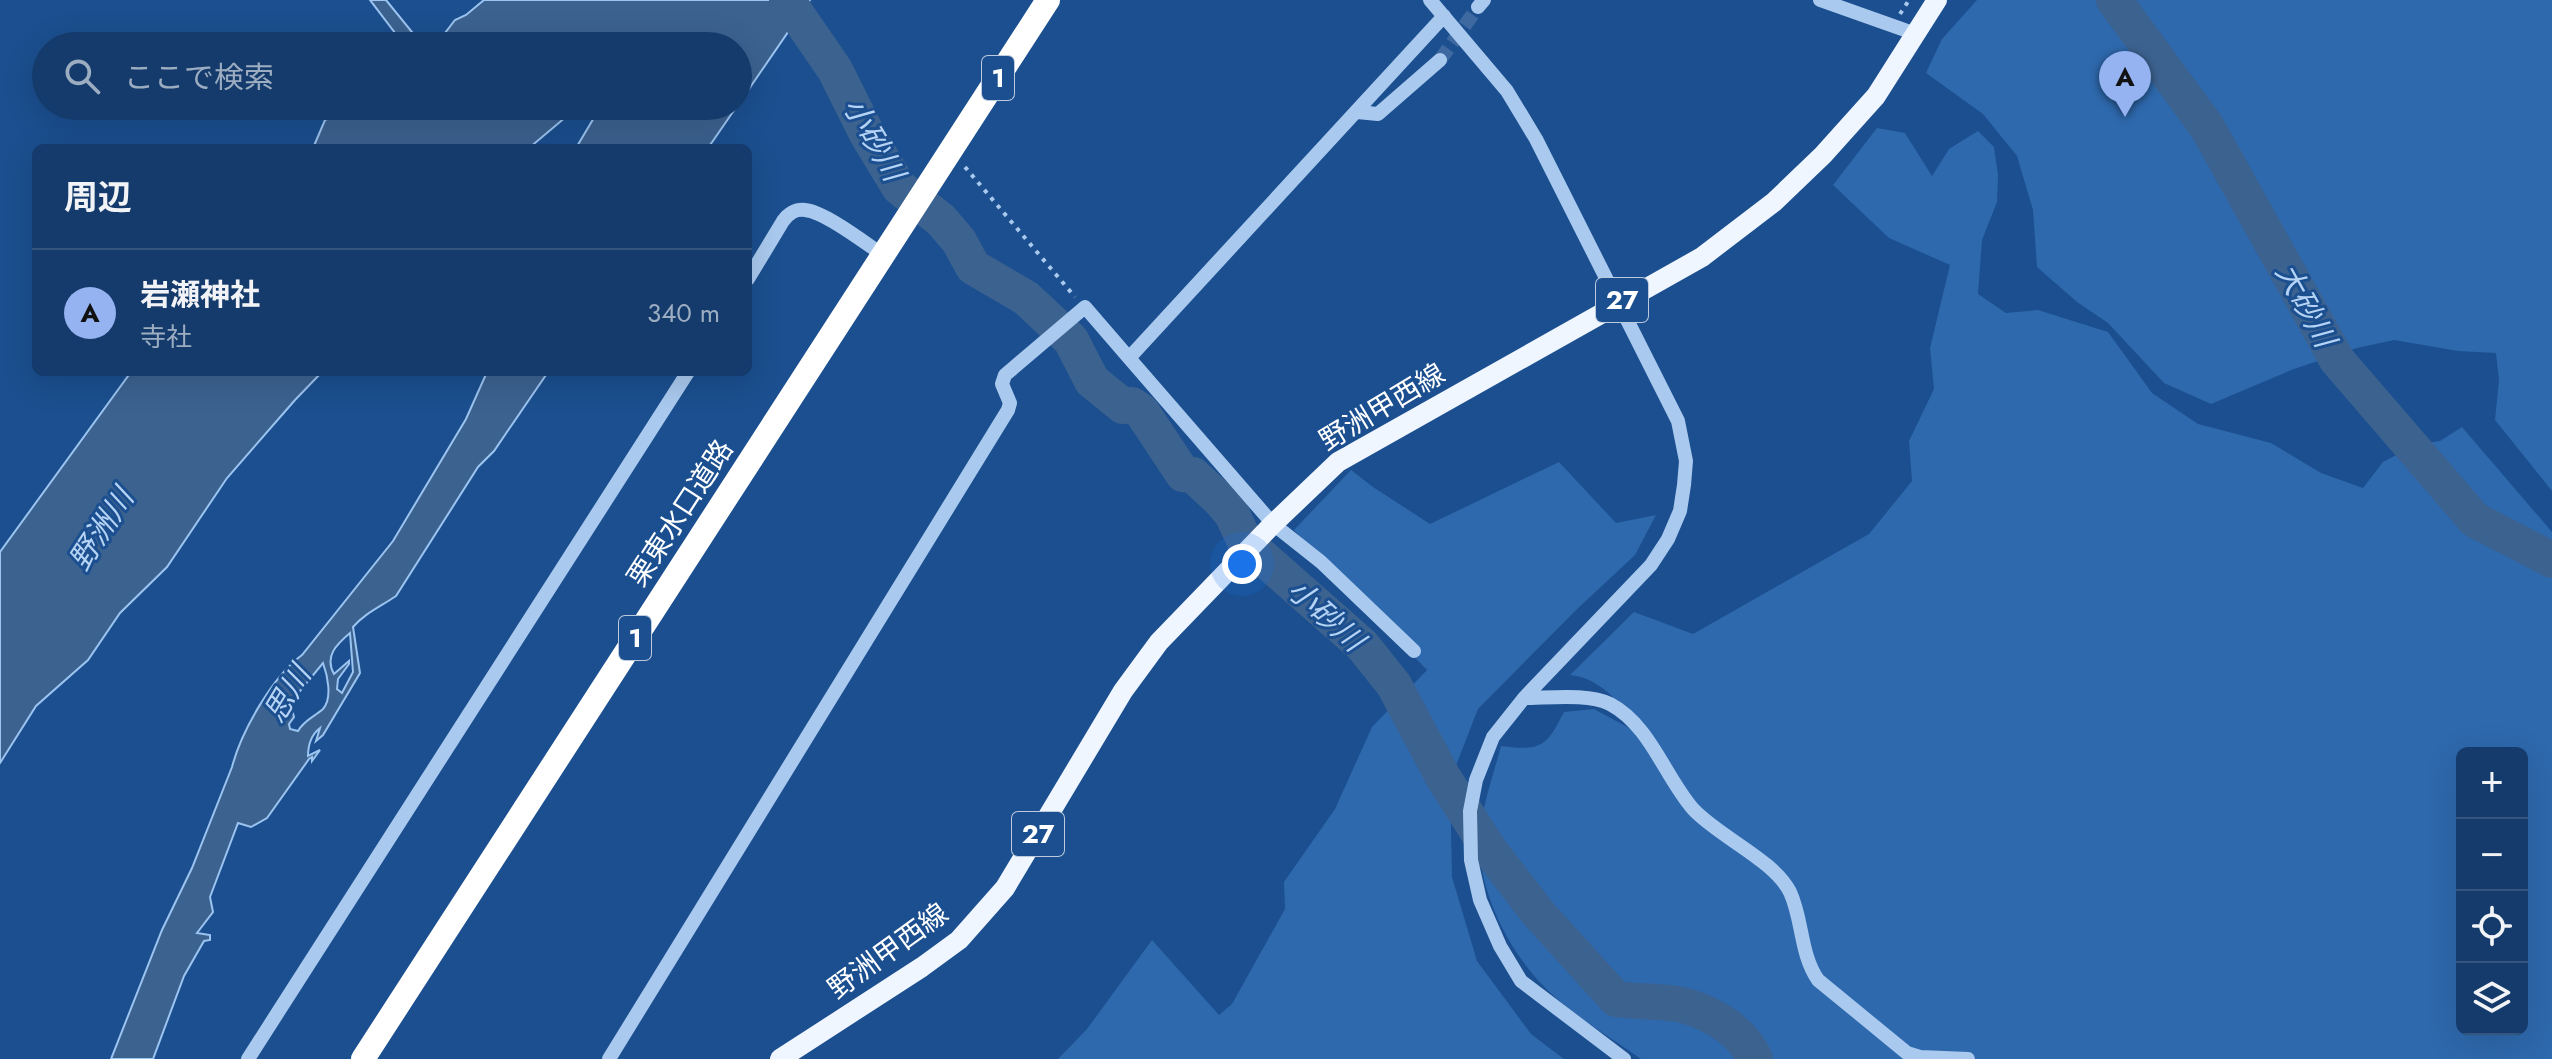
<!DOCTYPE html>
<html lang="ja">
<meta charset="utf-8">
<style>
:root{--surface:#143b6b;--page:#214673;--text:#f1f3f6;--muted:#9dadc1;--line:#33557e;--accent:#95b2f1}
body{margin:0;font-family:Jost,"Noto Sans JP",sans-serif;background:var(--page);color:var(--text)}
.controls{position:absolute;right:24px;bottom:24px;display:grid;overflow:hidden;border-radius:12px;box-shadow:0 8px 32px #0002}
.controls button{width:72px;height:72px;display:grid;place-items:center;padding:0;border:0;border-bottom:2px solid var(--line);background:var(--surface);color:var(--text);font:40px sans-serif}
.you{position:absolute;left:1242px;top:564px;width:28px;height:28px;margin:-20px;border:6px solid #fff;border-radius:50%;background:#1a73e8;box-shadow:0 0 0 12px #1a73e833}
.badge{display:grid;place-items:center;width:52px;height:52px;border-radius:50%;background:var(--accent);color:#111;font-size:26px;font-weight:700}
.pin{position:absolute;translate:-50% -66px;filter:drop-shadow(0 2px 4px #0008)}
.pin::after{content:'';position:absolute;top:42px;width:28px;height:24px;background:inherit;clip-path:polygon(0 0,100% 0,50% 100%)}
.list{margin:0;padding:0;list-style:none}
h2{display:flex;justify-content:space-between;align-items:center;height:104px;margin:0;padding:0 32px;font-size:34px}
h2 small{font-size:26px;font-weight:400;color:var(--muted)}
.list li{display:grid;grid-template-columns:52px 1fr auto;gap:24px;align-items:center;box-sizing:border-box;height:128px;padding:0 32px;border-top:2px solid var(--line)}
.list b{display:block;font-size:30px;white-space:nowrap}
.list p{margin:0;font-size:26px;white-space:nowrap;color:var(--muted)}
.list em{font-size:26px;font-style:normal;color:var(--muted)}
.icon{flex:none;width:44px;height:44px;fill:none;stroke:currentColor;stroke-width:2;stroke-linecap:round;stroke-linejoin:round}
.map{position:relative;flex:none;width:2552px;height:1059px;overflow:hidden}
.search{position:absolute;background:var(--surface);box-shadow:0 8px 32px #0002;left:32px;top:32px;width:720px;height:88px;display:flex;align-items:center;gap:20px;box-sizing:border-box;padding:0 28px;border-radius:44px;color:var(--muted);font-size:30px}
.panel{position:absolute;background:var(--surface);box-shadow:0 8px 32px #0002;left:32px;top:144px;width:720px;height:232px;border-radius:12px}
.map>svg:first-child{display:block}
.green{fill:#2e69ad;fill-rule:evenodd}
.water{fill:#3c6290;stroke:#9cc4f0;stroke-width:2;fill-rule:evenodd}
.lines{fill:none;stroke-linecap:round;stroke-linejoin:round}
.river{stroke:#3c6290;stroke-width:36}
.minor-tunnel{stroke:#3d69a0;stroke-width:14;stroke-dasharray:14 7;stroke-linecap:butt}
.path{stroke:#a9c9ee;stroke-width:4;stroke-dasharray:4 6;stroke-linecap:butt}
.minor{stroke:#a9c9ee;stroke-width:14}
.major{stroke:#f0f6ff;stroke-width:20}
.highway{stroke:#fff;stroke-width:24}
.labels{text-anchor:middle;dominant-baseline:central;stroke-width:6;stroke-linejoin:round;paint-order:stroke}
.shield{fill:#1b4f8f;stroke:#bbcadd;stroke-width:2}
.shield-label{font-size:26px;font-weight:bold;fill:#fff}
.street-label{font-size:28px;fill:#fff;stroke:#1b4f8f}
.water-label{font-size:30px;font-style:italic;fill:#b5d3f5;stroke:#1b4f8f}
</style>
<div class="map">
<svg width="2552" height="1059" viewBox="0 0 2552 1059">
<rect width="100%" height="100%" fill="#1b4f8f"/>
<!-- green -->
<path class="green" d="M1977 0H2552V491L2495 420 2499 380 2496 353 2458 351 2394 340 2357 348 2294 369 2211 404 2164 383 2108 323 2077 302 2037 267 2033 210 2017 156 1983 114 1926 73 1942 39Z
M1877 128 1905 133 1932 176 1949 149 1978 131 1994 147 1998 175 1997 202 1982 240 1978 294 2006 313 2038 310 2108 332 2152 393 2198 424 2271 443 2321 473 2363 488 2383 462 2417 444 2440 441 2462 427 2552 532V1059H1641C1613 1039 1582 1021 1556 998 1517 964 1484 906 1480 854 1477 819 1492 780 1501 746 1542 751 1546 747 1564 712L1594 709 1646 737C1626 711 1604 678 1570 675L1634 612 1693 634 1869 534 1912 481 1909 441 1934 389 1930 348 1950 265 1889 238 1833 185ZM2462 753H2522V1029H2462Z
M1559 462 1616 523 1656 515 1635 555 1575 611 1478 709 1450 781 1452 877 1477 961 1531 1034 1564 1059H1058L1087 1029 1152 940 1219 1015 1232 1004 1285 909 1284 882 1335 809 1372 727 1427 670 1321 562 1294 530 1351 470 1373 487 1430 524Z"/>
<!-- water -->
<path class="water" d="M370 0H386L420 42 426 46H405Z
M484 0H810L738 105V46H435L455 20 466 15Z
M353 106H584L567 116 529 148H313L325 120Z
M601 106H737L708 148H576Z
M131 372H322L295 400 227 478 167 567 120 613 88 660 36 706 0 763V552Z
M487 372H548L494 451 478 467 396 596C380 607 365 613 353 627L360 673 323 735 316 741 320 728C311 735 308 745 308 756L320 750 312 761V757L309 759 267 818 251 827 238 823 210 897 213 912 197 933 210 935V940L204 941 184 976 153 1059H111L162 930 192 868 232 767C241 732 272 677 302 655L393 541 466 419ZM350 633 353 672 342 693 337 689 338 679 349 664V661L334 674C324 656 337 644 350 633ZM323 663C327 674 333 698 323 709 314 717 304 720 298 731L290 729 289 724 294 717 291 706 295 697Z"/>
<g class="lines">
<!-- river -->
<path class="river" d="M787 0 835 70 867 134 899 187 941 220 959 241 973 267 1026 298 1071 340 1092 381 1123 406 1132 405 1142 412 1183 474 1193 475 1219 499 1232 514 1245 542 1362 645 1394 685 1443 777 1488 848 1538 913 1616 999C1636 1002 1669 1001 1686 1006 1714 1014 1743 1032 1755 1059
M2114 0 2207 127 2337 360 2475 520 2552 560"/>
<!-- minor-tunnel -->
<path class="minor-tunnel" d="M1440 60 1478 7"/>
<!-- path -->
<path class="path" d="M1900 14 1909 0
M965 167 1075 297"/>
<!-- minor -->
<path class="minor" d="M1430 0 1507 91 1536 139 1678 421 1686 461 1684 485 1680 511 1668 539 1651 565 1524 698 1493 737 1476 780 1470 811 1471 860 1480 900 1500 946 1521 981 1624 1059
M1820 0 1916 34
M1478 7 1484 0
M1357 112 1378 114 1440 60
M748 279 783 221C789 213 795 209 805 210 825 212 865 243 883 255
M1129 358 1273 524 1321 562 1414 651
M1524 698C1548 698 1589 693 1610 704 1650 725 1665 777 1693 809 1719 837 1774 860 1790 892 1803 920 1800 954 1818 980L1907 1053 1920 1057 1968 1059
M248 1059 688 372
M609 1059 1008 410 1010 403 1002 384 1005 375 1085 307 1129 358 1444 16"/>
<!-- major -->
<path class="major" d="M780 1059 922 967 959 940 1005 888 1123 691 1159 642 1273 524 1338 462 1702 257 1774 202 1823 155 1876 96 1937 0"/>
<!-- highway -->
<path class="highway" d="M363 1059 1048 0"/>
</g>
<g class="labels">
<!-- shield labels -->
<g class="shield">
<rect x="982" y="56" width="32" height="44" rx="6"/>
<rect x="1596" y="278" width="52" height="44" rx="6"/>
<rect x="619" y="616" width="32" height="44" rx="6"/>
<rect x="1012" y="812" width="52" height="44" rx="6"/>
</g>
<g class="shield-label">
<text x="998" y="78">1</text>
<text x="1622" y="300">27</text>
<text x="635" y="638">1</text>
<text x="1038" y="834">27</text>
</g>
<!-- street labels -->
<g class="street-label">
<text transform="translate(1382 407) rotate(-31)">野洲甲西線</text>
<text transform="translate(680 513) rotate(-57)">栗東水口道路</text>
<text transform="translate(888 951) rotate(-36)">野洲甲西線</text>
</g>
<!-- water labels -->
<g class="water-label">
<text transform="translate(874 139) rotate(60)">小砂川</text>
<text transform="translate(2306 305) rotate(61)">大砂川</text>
<text transform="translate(101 529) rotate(-57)">野洲川</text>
<text transform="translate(1326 615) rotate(42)">小砂川</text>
<text transform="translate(287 694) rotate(-59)">思川</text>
</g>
</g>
</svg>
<div class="controls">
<button>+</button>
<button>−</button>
<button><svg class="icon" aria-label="locate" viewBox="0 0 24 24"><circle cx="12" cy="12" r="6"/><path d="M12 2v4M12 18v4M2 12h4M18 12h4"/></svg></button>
<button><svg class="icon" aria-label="layers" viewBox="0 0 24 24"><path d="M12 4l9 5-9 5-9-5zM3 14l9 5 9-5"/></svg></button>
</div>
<div class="you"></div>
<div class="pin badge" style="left:2125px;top:117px">A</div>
<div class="search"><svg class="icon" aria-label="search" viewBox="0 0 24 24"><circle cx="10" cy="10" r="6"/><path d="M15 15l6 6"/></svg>ここで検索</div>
<section class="panel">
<h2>周辺<small></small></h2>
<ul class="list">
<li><span class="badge">A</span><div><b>岩瀬神社</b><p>寺社</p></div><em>340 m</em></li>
</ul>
</section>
</div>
